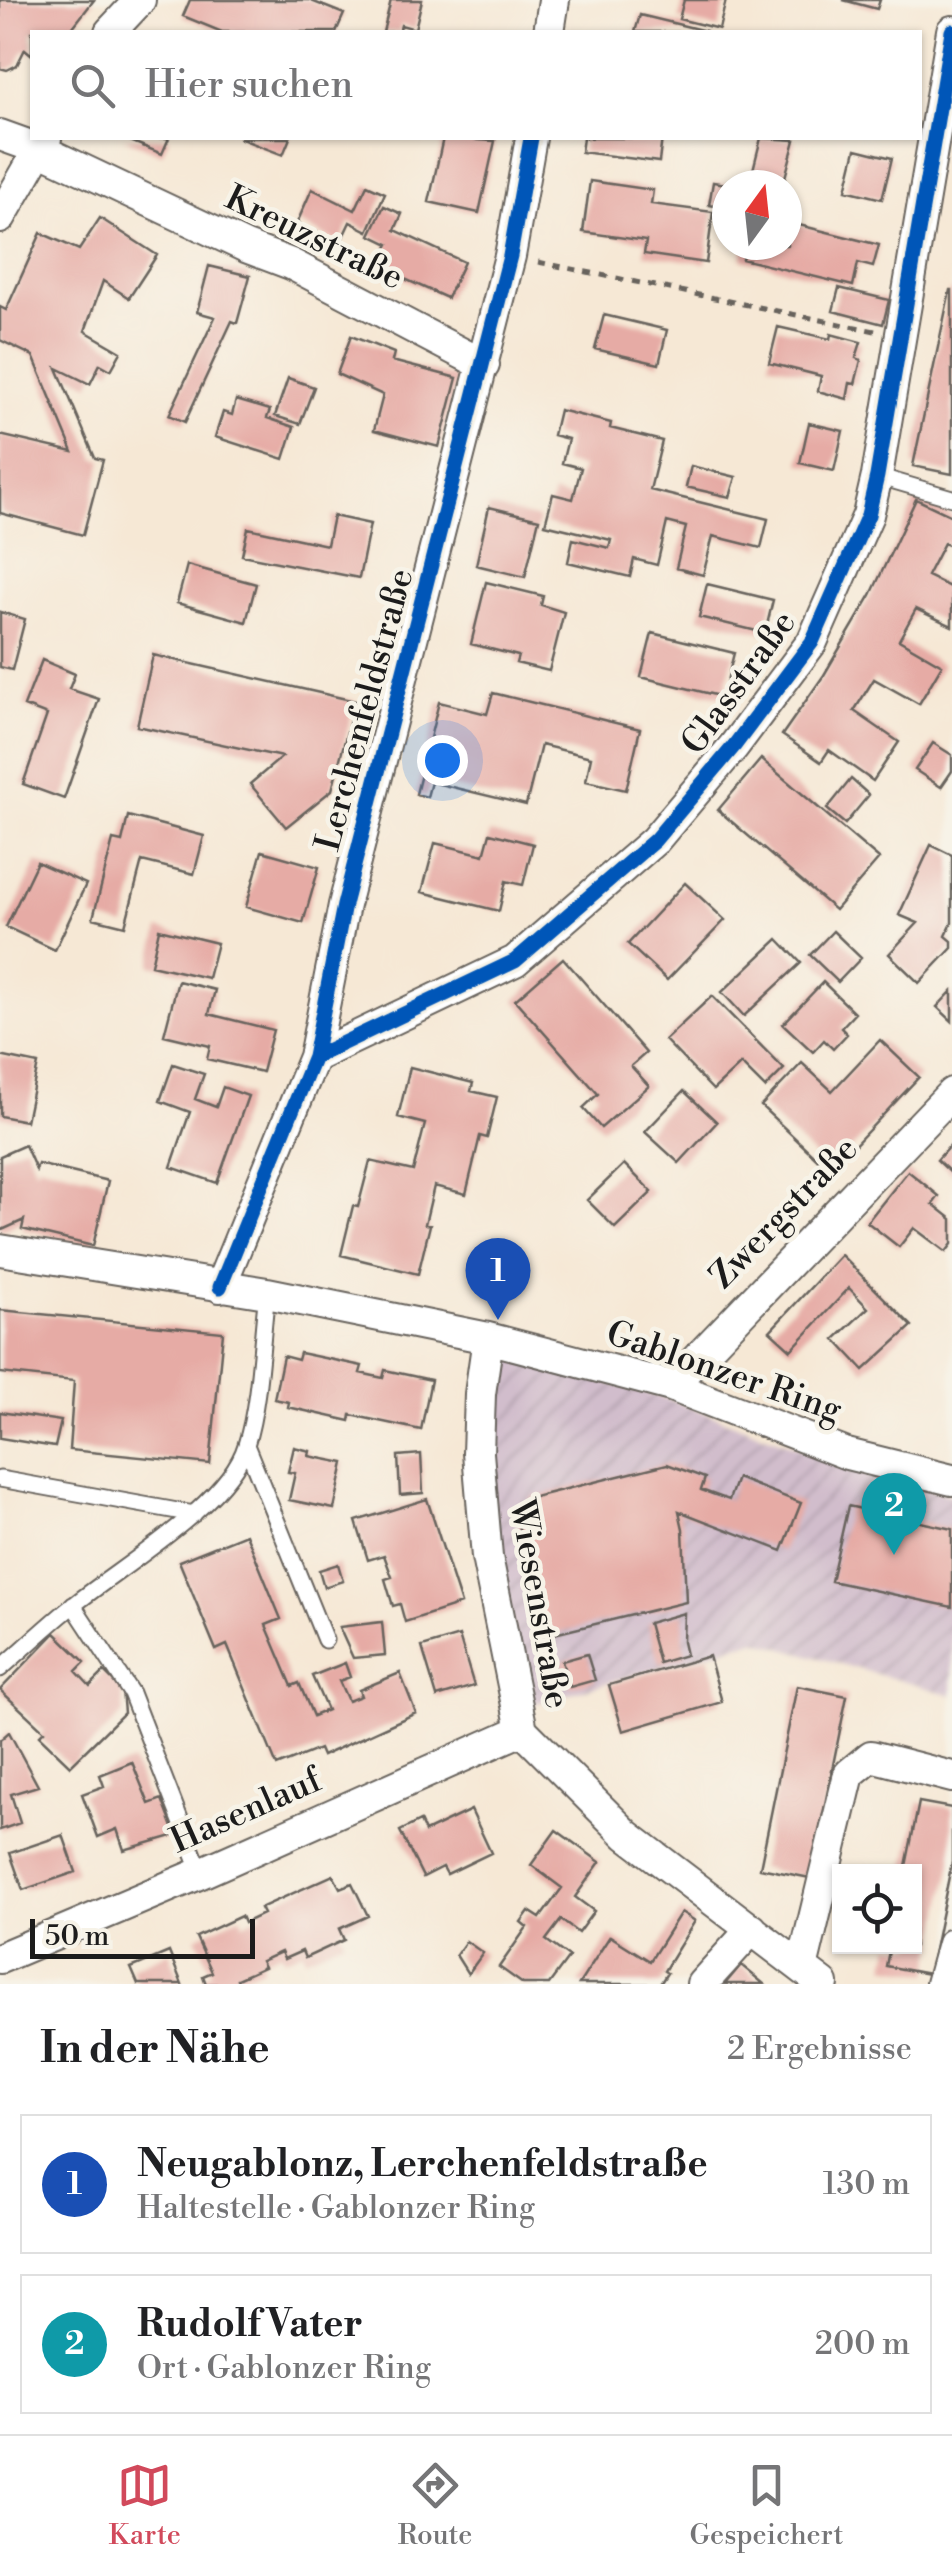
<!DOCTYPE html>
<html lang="de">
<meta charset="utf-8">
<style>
:root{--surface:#fff;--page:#f2f2f2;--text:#202124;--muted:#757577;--line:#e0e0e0;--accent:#d1495b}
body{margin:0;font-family:"Libre Bodoni",serif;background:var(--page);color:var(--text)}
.controls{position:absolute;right:30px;bottom:30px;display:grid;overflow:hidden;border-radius:0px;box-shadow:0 2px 8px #0004}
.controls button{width:90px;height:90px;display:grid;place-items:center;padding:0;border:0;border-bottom:2px solid var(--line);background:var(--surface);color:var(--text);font:50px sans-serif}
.compass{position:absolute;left:712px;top:170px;width:90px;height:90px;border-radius:50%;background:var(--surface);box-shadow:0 2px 8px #0004;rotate:15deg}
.scale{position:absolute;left:30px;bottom:25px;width:225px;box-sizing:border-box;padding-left:10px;border:5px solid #1c1c1c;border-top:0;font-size:28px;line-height:35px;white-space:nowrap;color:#1c1c1c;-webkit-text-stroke:8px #f7f3e8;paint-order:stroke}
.you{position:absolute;left:442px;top:760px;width:35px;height:35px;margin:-25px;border:8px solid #fff;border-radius:50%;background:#1a73e8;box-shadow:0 0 0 15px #1a73e833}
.badge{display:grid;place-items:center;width:65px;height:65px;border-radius:50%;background:var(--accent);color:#fff;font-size:32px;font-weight:700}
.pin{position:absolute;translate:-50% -82px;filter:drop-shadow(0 2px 5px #0008)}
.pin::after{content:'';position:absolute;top:52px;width:35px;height:30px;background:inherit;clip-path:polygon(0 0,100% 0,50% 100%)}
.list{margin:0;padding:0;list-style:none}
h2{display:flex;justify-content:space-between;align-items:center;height:130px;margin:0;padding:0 40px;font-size:42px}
h2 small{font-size:32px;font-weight:400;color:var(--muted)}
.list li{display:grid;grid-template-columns:65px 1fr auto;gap:30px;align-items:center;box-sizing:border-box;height:140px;margin:0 20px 20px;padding:0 20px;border:2px solid var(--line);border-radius:0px}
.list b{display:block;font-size:38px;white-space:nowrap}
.list p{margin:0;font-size:32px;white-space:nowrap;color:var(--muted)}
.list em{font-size:32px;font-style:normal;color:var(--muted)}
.icon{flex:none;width:55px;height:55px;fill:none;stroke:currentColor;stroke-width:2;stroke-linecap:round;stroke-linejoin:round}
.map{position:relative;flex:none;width:952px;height:1984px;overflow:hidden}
.search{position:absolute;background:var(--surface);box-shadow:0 2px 8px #0004;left:30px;right:30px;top:30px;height:110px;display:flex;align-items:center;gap:25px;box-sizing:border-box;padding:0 35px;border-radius:0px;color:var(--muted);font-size:38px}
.sheet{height:450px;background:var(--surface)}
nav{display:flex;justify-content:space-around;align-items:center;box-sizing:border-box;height:140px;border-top:2px solid var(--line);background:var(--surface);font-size:28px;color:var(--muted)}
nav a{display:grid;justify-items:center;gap:5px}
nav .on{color:var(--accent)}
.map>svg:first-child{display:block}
.industrial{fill:url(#industrial-furrows)}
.building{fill:#e6aba5}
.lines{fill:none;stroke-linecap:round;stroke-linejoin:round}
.service-casing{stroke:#68635d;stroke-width:19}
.minor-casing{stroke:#68635d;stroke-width:34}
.path{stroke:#68635d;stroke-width:5;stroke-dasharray:8 8;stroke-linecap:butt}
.service{stroke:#fff;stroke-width:15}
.minor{stroke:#fff;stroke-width:30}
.cycleway-casing{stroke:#f7f3e8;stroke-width:21}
.cycleway{stroke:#0057b8;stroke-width:15}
.labels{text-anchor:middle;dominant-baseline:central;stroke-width:9;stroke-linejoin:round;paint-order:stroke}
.street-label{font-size:35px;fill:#1c1c1c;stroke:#f7f3e8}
</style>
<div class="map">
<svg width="952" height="1984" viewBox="0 0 952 1984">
<defs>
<pattern id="industrial-furrows" width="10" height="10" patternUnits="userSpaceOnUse" patternTransform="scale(2.5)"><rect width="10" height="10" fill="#d1bdcc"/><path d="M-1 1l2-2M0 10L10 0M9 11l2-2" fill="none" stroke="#b3a2af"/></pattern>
</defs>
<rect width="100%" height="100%" fill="#f7f3e8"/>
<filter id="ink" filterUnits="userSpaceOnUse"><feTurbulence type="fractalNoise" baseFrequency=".01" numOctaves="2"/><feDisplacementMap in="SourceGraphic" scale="20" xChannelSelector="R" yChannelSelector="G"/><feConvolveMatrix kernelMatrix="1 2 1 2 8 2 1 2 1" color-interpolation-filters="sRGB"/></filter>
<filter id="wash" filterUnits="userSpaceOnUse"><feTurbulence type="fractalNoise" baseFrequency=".0048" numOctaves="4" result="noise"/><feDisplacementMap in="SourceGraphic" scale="40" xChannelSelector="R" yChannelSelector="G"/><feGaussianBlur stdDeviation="2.25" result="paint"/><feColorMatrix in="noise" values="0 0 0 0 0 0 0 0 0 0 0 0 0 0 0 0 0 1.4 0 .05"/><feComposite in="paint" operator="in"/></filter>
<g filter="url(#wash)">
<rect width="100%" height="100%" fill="#f6e8d5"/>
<!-- industrial -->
<path class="industrial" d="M499 1354 668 1399 849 1466 952 1495V1695L755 1640 529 1705 487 1509Z"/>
<g id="blocks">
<!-- building -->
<path class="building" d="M0 0H94L69 32H32V55L25 49 17 65 7 70 0 68Z
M190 0H309L344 14 336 32H222L183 16Z
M391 0H422L415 29 401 25 399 32H383Z
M684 0H726L719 29 679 19Z
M843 0H880L877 9Z
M640 15 706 31V32H635Z
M123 138H169L162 154Z
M239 138H290L283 155Z
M443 138 495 141 479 213 429 202Z
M583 138H662L659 162 581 152Z
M761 138 795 140 783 185 751 178Z
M856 149 892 158 882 199 846 190Z
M590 181 653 190 651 204 713 212 706 263 644 254 646 241 583 232Z
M713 182 727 184V208L709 205Z
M367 185 385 193 368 231 350 222 340 243 297 223 312 189 355 210Z
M384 206 402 214 395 230 464 262 447 298 378 267 389 244 370 235Z
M100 218 157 255 129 298 103 281 85 331 121 352 111 370 100 364 90 384 57 368 95 458 103 460 83 535 0 513V435L73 452 33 356 0 340V307L6 310 41 233 79 250Z
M787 222 879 245 873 267 858 263 853 286 742 259 745 245H787Z
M209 266 250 276 237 323 232 321 185 422 169 415 215 317 197 312Z
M839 288 889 300 883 324 833 311Z
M950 290H952V474L913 466Z
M604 315 667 330 659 364 595 349Z
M778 327 830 339 831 334 861 342 856 358 861 360 855 384 850 383 847 399 818 391 821 376 769 363Z
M351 336 394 353 392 361 457 378 439 447 374 430 383 395 337 374Z
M288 378 314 387 300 424 275 416Z
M236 400 270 410 267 418 294 427 284 459 215 437 223 412 232 415Z
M559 410 611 423 610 428 662 441 650 490 768 519 761 548 713 536 703 575 676 568 686 527 667 522 657 565 634 559 630 577 568 562 573 539 609 548 611 540 545 524 553 494 573 499 581 468 562 463 568 439 553 435Z
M809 423 843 431 834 471 800 463Z
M691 466 736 477 730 497 686 487Z
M916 499 952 516V547L944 543 927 576 952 588V626L916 609 899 640 942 665 919 704 874 679 854 711 899 742 873 781 829 750 821 762 782 735 824 675 871 595Z
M489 507 539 519 525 577 476 565Z
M333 516 370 524 359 578 242 555 248 528 327 545Z
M187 565 256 584 246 622 177 603Z
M486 582 543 596 541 605 564 612 549 671 516 663 518 656 471 644Z
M707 584 773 600 765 633 699 617Z
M0 612 25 619 12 670 0 667Z
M652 633 734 653 723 697 641 677Z
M153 655 355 701 332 790 286 827 250 784 282 757 137 726Z
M42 660 75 674 69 689 99 699 64 799 23 784 47 715 24 706Z
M493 693 640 729 626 790 586 781 591 757 541 745 526 805 431 782 427 797 416 794 439 702 487 714Z
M933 743 952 755V771L941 787 915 770Z
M761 759 879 859 835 910 718 810Z
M851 779 869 795 845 824 827 809Z
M128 816 204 836 194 874 142 861 125 926 93 918 113 840 122 842Z
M490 833 533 844 523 885 506 881 499 911 422 892 435 843 484 855Z
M931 845 952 855V923L946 936 952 941V948L919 983 889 954 918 923 899 915Z
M262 851 319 867 303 923 246 907Z
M37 862 86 884 55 950 6 927Z
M685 883 725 920 667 980 628 944Z
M159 929 217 943 208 978 151 965Z
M833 931 861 958 838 982 810 955Z
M778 939 801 963 744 1016 722 992Z
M563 958 646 1053 631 1066 649 1086 601 1128 583 1108 598 1094 515 1000Z
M178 981 215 990 209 1014 273 1030 262 1072 207 1059 210 1046 164 1035Z
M823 982 855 1013 841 1028 847 1034 833 1049 824 1040 813 1052 783 1024Z
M952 991V1021L937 1007Z
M712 996 784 1069 765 1088 741 1064 713 1090 665 1040Z
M880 1040 919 1077 830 1171 761 1106 802 1063 832 1091Z
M0 1056 38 1064 26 1121 0 1116Z
M173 1064 204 1074 195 1099 216 1107 223 1087 248 1096 217 1183 171 1167 190 1112 160 1101Z
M410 1067 473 1083 471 1091 497 1097 487 1138 480 1136 466 1194 434 1186 425 1224 430 1225 418 1274 341 1255 353 1206 358 1207 370 1161 413 1171 425 1124 398 1117Z
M684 1091 717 1122 679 1163 645 1132Z
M952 1143V1174L937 1160Z
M25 1145 36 1170 38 1164 108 1181 93 1246 22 1229 24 1220 0 1231V1156Z
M624 1164 652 1192 615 1228 587 1200Z
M908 1171 939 1196 933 1204 952 1219V1244L946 1252 914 1228 899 1247 867 1222Z
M841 1255 912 1326 864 1370 835 1339 868 1308 849 1288 791 1350 770 1331Z
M0 1310 223 1332 210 1464 69 1450 74 1381 0 1373Z
M300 1353 362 1366 360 1373 383 1378 385 1370 431 1380 421 1430 351 1415 350 1421 288 1407 289 1402 274 1399 283 1356 298 1360Z
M0 1412 61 1421 55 1447 0 1438Z
M294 1447 310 1451 309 1456 344 1463 334 1509 289 1500 295 1473 288 1472Z
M421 1454 423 1493 400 1495 398 1456Z
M667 1464 705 1478 701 1490 729 1500 737 1478 801 1503 782 1551 679 1511 683 1529 686 1602 546 1636 518 1524 536 1520 530 1498Z
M427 1499 461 1604 405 1622 400 1604 393 1606 385 1579 392 1577 384 1555 368 1560 356 1521Z
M848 1506 952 1529V1607L831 1581Z
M246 1534 281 1619 266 1625 292 1686 299 1683 313 1716 327 1710 312 1676 345 1663 350 1677 339 1681 348 1701 361 1696 359 1690 400 1673 416 1713 322 1756 319 1749 277 1766 227 1645 216 1650 179 1561Z
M338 1564 343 1581 324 1587 319 1570Z
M684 1613 683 1642 686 1655 659 1663 648 1623Z
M382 1622 385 1655 353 1658 339 1627Z
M55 1633 85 1662 76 1671 90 1686 104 1672 122 1690 124 1713 70 1766 39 1736 44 1731 0 1690Z
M459 1636 474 1686 437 1697 422 1647Z
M587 1654 595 1680 570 1687 562 1661Z
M709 1656 722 1702 623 1731 609 1685Z
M797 1686 847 1696 810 1878 760 1868Z
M9 1732 38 1786 11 1794 20 1823 0 1830V1740Z
M132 1762 149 1804 162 1799 176 1835 124 1850 117 1829 98 1837 82 1794 104 1786 100 1775Z
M919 1802 952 1808V1862L929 1974 886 1966 890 1946H914V1871H905Z
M471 1810 491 1853 447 1874 443 1867 423 1877 400 1831 420 1821 425 1832Z
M556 1830 600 1862 575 1897 594 1911 578 1933 561 1920 546 1940 569 1957 549 1984H523L499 1967 527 1927 521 1922 529 1911 540 1918 562 1888 531 1865Z
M63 1835 76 1872 23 1890 10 1853Z
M333 1875 340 1888 352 1883 368 1916 339 1929 344 1940 305 1958 302 1951 284 1959 281 1952 261 1961 264 1967 237 1979 239 1984H206L203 1976 212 1972 196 1937 241 1916 244 1923 263 1914 260 1908Z
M681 1912 695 1921 664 1971 667 1973 660 1984H579L610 1936 650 1961Z
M466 1941 483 1953 468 1974 456 1955Z
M169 1952 182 1984H138L131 1968Z
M741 1965 764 1984H725Z"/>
</g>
</g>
<g filter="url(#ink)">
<use href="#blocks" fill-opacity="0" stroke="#68635d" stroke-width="2.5"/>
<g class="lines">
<!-- service casing -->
<g class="service-casing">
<path id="service" d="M877 476 952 498
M246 1445 325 1640
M0 1479 194 1514
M73 1605 131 1693 201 1873
M0 1669C25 1648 49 1624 75 1604 122 1566 229 1503 246 1445 260 1401 261 1340 267 1293"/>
</g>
<!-- minor casing -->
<g class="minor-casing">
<path id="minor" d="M110 32 140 0
M549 32 554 0
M0 135 39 149 246 247 291 264 484 365
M0 218 46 138
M314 1057 515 961 655 840 734 746 812 642 868 515 877 476 952 31
M0 1250 267 1293 488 1338 671 1386 847 1454 952 1480
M220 1287 314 1057 344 905 510 256 531 138
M488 1338 480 1394 478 1453 487 1557 522 1730 627 1835 823 1984
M671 1386 952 1093
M0 1958 201 1873 522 1730
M802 1968 849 1774 871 1756 952 1777
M702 1984 752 1929
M941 1984 952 1944"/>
</g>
<!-- path -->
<path class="path" d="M538 262 875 331"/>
<!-- service -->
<use href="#service" class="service"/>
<!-- minor -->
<use href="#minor" class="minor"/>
<!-- cycleway casing -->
<g class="cycleway-casing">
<path id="cycleway" d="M314 1057 515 961 655 840 734 746 812 642 868 515 877 476 952 31
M220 1287 314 1057 344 905 510 256 531 138"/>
</g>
<!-- cycleway -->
<use href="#cycleway" class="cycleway"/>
</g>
</g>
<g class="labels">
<!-- street labels -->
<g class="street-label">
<text transform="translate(314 238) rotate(26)">Kreuzstraße</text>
<text transform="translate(739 683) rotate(-54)">Glasstraße</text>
<text transform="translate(365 710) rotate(-75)">Lerchenfeldstraße</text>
<text transform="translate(784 1213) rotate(-46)">Zwergstraße</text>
<text transform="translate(724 1372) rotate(19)">Gablonzer Ring</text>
<text transform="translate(539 1604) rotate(80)">Wiesenstraße</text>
<text transform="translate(246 1811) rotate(-24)">Hasenlauf</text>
</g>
</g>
</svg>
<div class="controls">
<button><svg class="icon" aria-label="locate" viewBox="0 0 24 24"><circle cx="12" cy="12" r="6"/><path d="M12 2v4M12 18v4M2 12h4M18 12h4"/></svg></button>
</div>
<svg class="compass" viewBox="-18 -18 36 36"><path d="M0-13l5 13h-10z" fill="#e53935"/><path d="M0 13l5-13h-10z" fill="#757577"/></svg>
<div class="scale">50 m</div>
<div class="you"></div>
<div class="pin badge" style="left:498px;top:1320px;background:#1a4fb4">1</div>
<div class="pin badge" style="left:894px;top:1555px;background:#0f9aa8">2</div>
<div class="search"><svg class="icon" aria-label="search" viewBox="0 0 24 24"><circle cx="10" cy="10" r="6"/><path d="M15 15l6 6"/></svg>Hier suchen</div>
</div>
<section class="sheet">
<h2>In der Nähe<small>2 Ergebnisse</small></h2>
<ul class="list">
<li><span class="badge" style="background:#1a4fb4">1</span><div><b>Neugablonz, Lerchenfeldstraße</b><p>Haltestelle · Gablonzer Ring</p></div><em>130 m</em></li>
<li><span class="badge" style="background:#0f9aa8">2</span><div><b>Rudolf Vater</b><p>Ort · Gablonzer Ring</p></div><em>200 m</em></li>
</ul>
</section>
<nav>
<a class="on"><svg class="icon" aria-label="map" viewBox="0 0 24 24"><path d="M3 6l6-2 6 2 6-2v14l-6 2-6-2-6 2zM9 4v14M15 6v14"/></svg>Karte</a>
<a><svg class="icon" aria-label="directions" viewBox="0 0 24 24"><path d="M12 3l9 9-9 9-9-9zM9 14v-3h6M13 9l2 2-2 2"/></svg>Route</a>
<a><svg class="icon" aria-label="saved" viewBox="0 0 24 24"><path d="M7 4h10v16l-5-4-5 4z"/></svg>Gespeichert</a>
</nav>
